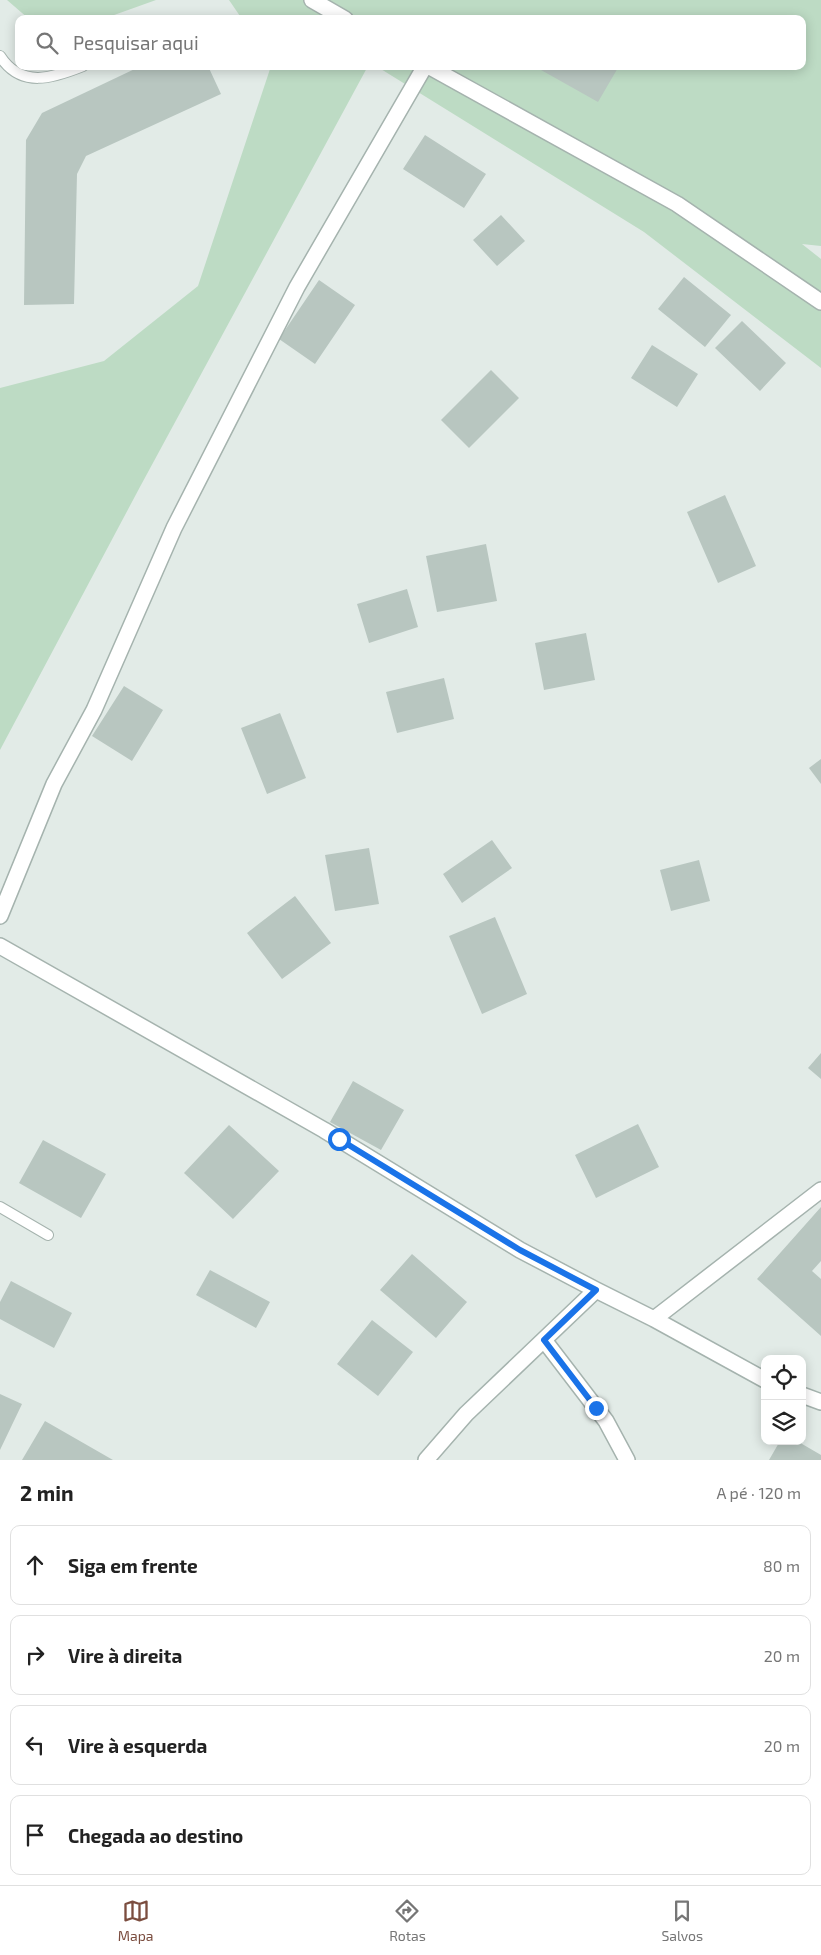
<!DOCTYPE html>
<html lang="pt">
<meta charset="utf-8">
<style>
:root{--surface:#fff;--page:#f2f2f2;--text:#222;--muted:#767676;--line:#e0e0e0;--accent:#7b4d3f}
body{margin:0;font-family:"Exo 2",sans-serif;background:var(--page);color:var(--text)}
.controls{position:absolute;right:15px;bottom:15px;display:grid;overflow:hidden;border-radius:10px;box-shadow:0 2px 12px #0003}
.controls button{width:45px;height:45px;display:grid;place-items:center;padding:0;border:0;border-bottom:1px solid var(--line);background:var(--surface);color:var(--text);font:25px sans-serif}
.stop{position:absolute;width:15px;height:15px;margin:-11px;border:4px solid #1a73e8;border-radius:50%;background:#fff}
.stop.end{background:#1a73e8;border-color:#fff;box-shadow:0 1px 5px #0008}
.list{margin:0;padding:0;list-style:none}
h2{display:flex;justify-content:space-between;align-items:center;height:65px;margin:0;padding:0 20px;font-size:21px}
h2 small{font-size:16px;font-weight:400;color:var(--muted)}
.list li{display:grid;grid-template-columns:32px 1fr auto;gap:15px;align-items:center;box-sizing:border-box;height:80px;margin:0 10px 10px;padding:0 10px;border:1px solid var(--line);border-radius:10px}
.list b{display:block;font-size:19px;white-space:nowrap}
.list em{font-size:16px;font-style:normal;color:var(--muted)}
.icon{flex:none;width:28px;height:28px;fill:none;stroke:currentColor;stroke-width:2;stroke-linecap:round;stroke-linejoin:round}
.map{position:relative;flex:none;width:821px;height:1460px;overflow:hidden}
.search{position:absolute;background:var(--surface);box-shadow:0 2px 12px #0003;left:15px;right:15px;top:15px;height:55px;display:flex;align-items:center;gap:12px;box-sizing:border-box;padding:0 18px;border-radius:10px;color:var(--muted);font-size:19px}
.sheet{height:425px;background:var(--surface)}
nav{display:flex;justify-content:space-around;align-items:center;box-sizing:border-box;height:70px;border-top:1px solid var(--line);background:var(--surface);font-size:14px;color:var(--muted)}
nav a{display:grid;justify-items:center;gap:2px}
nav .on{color:var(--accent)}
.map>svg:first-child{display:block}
.green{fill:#bddbc4}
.building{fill:#b8c6c0}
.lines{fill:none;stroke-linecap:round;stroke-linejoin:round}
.service-casing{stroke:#a5b3ae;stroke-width:12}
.minor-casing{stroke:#a5b3ae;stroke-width:18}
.service{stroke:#fff;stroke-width:10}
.minor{stroke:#fff;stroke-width:15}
.route{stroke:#1a73e8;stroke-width:6}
</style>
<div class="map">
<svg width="821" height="1460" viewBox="0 0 821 1460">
<rect width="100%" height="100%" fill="#e2ebe7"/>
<!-- green -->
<path class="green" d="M7 0H156L103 19H29Z
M229 0H821V246L802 244 821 259V368L644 232 376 66H802V19H242Z
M271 66H368L141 485 0 750V388L104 361 198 286Z"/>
<!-- building -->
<path class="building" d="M141 66H208L221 94 86 156 77 174 74 304 24 305 26 140 42 113Z
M543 66H619L598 102 541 70Z
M425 135 486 174 464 208 403 169Z
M501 215 525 241 497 266 473 240Z
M684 277 731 315 705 347 658 309Z
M319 280 355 305 315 364 279 339Z
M742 321 786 363 760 391 715 348Z
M652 345 698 374 677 407 631 378Z
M491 370 519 398 469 448 441 420Z
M725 495 756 566 718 583 687 512Z
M486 544 497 601 437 612 426 556Z
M407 589 418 627 369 643 357 604Z
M586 633 595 680 544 690 535 643Z
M444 678 454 719 397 733 386 692Z
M124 686 163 710 132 761 92 736Z
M280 713 306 778 267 794 241 728Z
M821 759V784L809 768Z
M492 840 512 868 462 903 443 874Z
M369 848 379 904 335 911 325 855Z
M699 860 710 901 671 911 660 870Z
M295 896 331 943 282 979 247 933Z
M495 917 527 994 482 1014 449 936Z
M821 1053V1079L808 1068Z
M353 1081 404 1110 381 1150 330 1122Z
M638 1124 659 1167 596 1198 575 1155Z
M229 1125 279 1171 233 1219 184 1173Z
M43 1140 106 1174 81 1218 19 1183Z
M821 1207V1261L812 1271 821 1279V1336L757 1279Z
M412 1254 467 1302 436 1338 380 1290Z
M210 1270 270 1302 256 1328 196 1295Z
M11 1281 72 1313 54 1348 0 1319V1302Z
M372 1320 413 1352 378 1396 337 1364Z
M0 1394 22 1404 0 1450Z
M45 1421 113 1460H22Z
M780 1441H797L821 1455V1460H769Z"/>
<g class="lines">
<!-- service casing -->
<g class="service-casing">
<path id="service" d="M0 56C21 89 53 78 83 66
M0 1207 48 1235"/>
</g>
<!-- minor casing -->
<g class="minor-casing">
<path id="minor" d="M312 0 345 19
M428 66 677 204 821 302
M0 916 54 784 94 710 174 528 297 287 425 66
M0 946 324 1130 520 1250 596 1290 654 1319 765 1380
M654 1319 821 1190
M544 1340 606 1421 627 1460
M802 1395 821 1402
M426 1460 466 1414 596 1290"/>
</g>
<!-- service -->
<use href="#service" class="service"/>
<!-- minor -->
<use href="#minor" class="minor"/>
</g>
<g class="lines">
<!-- route -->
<path class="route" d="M339 1139 520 1250 596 1290 544 1340 596 1408"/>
</g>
</svg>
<div class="controls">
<button><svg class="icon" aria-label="locate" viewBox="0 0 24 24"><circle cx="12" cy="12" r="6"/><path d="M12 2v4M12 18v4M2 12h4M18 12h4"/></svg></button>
<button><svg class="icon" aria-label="layers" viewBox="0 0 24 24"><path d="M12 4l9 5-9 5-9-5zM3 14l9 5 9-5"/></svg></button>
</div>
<div class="stop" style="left:339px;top:1139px"></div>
<div class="stop end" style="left:596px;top:1408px"></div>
<div class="search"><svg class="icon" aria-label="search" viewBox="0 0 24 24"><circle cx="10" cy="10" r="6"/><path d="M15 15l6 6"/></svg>Pesquisar aqui</div>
</div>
<section class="sheet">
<h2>2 min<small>A pé · 120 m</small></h2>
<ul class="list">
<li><svg class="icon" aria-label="ahead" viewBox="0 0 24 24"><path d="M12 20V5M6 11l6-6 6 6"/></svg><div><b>Siga em frente</b></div><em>80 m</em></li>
<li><svg class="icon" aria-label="right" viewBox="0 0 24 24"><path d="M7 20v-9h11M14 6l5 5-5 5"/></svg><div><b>Vire à direita</b></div><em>20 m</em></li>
<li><svg class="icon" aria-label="left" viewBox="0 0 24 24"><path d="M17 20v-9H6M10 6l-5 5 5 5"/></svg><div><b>Vire à esquerda</b></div><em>20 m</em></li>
<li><svg class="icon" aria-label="arrive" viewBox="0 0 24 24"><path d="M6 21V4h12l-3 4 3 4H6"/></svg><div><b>Chegada ao destino</b></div></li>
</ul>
</section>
<nav>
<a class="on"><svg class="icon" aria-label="map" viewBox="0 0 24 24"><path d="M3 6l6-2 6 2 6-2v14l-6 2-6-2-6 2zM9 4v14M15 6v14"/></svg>Mapa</a>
<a><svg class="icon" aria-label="directions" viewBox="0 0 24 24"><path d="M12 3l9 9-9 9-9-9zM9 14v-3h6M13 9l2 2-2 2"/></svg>Rotas</a>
<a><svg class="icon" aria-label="saved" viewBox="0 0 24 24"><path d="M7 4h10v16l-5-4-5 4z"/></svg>Salvos</a>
</nav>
